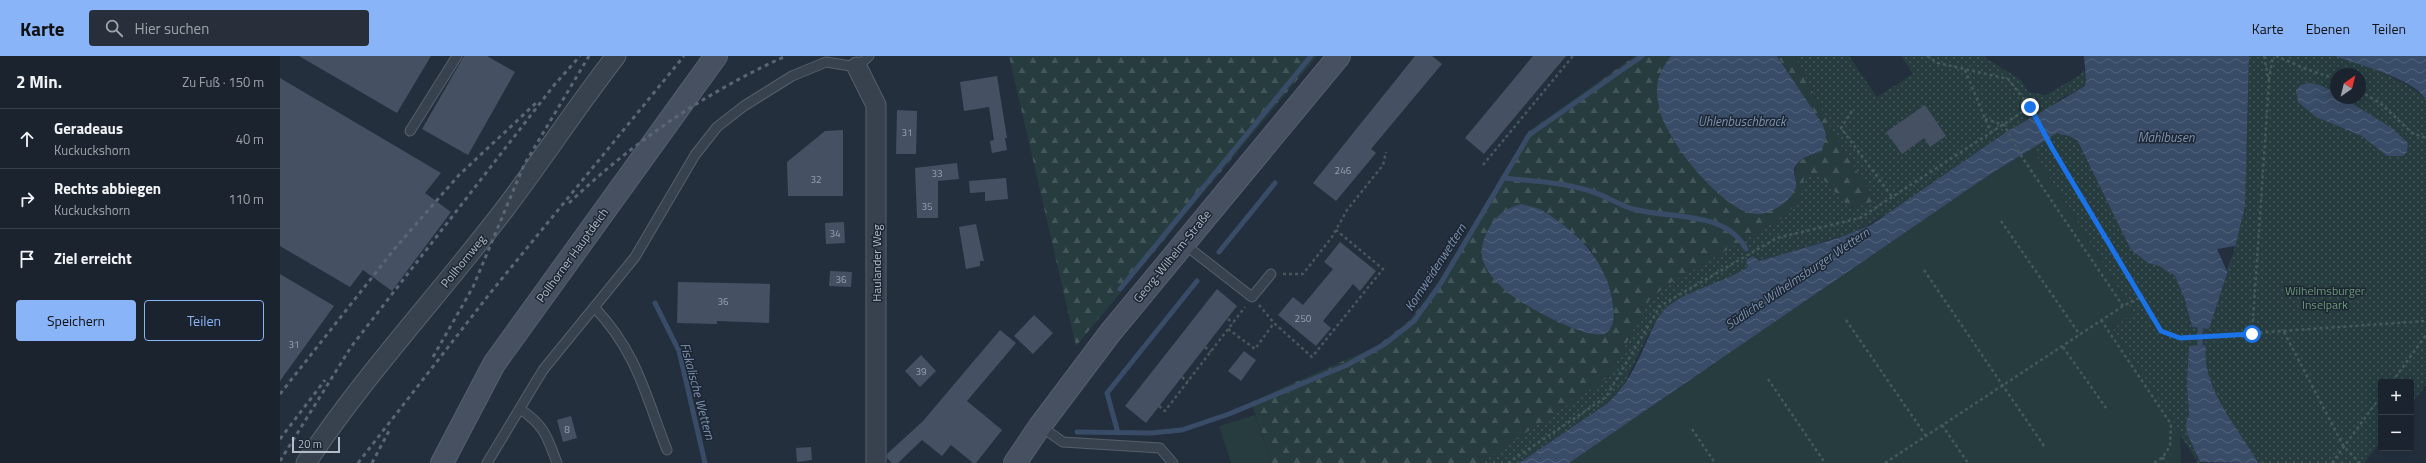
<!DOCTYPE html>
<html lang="de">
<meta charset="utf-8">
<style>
:root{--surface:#1b232e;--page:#282f3a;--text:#f1f3f6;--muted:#a0a4aa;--line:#39404a;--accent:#8ab4f8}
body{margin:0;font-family:"Titillium Web",sans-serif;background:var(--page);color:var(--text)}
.controls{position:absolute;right:12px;bottom:12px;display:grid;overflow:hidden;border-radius:4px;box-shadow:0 4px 16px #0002}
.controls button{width:36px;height:36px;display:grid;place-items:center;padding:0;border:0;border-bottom:1px solid var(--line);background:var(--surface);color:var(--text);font:20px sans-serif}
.compass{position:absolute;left:2050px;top:12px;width:36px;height:36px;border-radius:50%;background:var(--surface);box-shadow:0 4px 16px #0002;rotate:35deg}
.scale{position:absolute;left:12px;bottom:10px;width:48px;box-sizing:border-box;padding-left:4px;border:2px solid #b4bcc9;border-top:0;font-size:11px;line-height:14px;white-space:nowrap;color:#b4bcc9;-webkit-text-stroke:3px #1d2633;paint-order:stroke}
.stop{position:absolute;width:12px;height:12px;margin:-9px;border:3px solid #1a73e8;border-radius:50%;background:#fff}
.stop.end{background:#1a73e8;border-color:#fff;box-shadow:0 1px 4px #0008}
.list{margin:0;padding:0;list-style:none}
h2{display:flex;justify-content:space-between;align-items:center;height:52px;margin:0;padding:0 16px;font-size:17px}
h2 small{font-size:13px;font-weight:400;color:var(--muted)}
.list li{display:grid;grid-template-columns:26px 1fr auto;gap:12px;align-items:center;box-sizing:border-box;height:60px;padding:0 16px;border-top:1px solid var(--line)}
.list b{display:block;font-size:15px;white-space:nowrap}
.list p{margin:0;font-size:13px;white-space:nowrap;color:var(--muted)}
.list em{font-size:13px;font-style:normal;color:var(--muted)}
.actions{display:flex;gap:8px;padding:12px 16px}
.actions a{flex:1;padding:9px 0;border:1px solid var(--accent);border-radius:4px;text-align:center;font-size:14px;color:var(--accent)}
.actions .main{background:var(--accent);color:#111}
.icon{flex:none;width:22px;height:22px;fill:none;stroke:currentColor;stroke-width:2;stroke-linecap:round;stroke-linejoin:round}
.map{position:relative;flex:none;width:2146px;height:407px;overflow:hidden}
header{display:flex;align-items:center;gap:24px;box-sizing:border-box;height:56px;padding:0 20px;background:var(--accent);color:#111}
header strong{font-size:19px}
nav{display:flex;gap:22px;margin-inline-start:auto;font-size:14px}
.search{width:280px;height:36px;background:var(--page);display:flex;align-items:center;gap:10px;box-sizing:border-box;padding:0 14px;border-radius:4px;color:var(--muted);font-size:15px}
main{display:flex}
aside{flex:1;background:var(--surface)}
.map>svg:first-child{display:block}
.forest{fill:url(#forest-firs);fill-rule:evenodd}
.park{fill:url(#park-dots);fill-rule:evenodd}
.garden{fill:#263c3f}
.water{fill:url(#water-waves)}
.pier{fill:#242f3e}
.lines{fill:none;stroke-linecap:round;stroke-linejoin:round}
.stream{stroke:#394c67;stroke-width:5}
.building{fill:#455162}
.lane-casing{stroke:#565f6c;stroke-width:11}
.street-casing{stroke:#565f6c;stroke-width:21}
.secondary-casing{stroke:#565f6c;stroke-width:24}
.path{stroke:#44595c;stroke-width:2.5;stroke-dasharray:3 3;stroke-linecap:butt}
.lane{stroke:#38414e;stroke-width:9}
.street{stroke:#38414e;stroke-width:19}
.secondary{stroke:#465061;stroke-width:22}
.rail{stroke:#5a6575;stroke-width:3;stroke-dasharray:4 4;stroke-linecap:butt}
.route{stroke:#1a73e8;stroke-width:5}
.labels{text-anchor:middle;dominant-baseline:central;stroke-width:3;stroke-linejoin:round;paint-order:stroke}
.number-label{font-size:10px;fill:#98a1af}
.street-label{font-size:12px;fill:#b4bcc9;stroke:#1d2633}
.park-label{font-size:12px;fill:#6b9a76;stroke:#1d2633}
.water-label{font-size:13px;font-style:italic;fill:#7c92b1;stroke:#1d2633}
</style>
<header>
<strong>Karte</strong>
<div class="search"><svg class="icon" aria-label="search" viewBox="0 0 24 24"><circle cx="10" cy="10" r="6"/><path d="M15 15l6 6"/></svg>Hier suchen</div>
<nav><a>Karte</a><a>Ebenen</a><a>Teilen</a></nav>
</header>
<main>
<aside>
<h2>2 Min.<small>Zu Fuß · 150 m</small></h2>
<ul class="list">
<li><svg class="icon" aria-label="ahead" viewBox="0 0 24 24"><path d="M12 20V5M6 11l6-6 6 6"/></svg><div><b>Geradeaus</b><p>Kuckuckshorn</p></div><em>40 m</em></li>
<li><svg class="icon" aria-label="right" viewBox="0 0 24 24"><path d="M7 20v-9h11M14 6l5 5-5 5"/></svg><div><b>Rechts abbiegen</b><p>Kuckuckshorn</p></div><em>110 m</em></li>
<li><svg class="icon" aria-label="arrive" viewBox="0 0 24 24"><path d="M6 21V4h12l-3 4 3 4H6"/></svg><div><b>Ziel erreicht</b></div></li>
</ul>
<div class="actions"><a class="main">Speichern</a><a>Teilen</a></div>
</aside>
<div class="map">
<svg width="2146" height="407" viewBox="0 0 2146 407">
<defs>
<pattern id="forest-firs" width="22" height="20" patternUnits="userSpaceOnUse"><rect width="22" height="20" fill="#263c3f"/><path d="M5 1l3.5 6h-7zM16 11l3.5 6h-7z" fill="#435659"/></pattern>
<pattern id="park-dots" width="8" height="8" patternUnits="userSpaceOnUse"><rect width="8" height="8" fill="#263c3f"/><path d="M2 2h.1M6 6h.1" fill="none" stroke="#435659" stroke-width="1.8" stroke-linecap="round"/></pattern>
<pattern id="water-waves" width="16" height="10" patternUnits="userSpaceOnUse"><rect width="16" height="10" fill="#394c67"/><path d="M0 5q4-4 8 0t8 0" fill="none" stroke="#53647b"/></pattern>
</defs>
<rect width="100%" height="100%" fill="#242f3e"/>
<!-- forest -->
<path class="forest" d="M729 0H1037L796 290Z
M1355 0H1391L1386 8 1388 75 1425 123 1448 145 1516 130C1512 104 1520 104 1542 95L1510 18 1497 0H1515L1554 79 1596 145 1570 152 1538 118 1520 144 1504 161 1392 226 1371 242 1332 315 1323 325 1201 407H992L971 346 1097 290 1129 265 1156 230 1249 75ZM1268 158 1311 194 1328 229 1228 237 1208 216Z"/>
<!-- park -->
<path class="park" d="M1515 0H1569L1597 41 1633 18 1621 0H1706L1705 2 1740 23 1748 36 1766 39 1800 19 1804 14 1806 24 1805 30 1778 44 1784 59 1851 194 1868 207 1879 210 1895 220 1905 244 1912 271 1929 273 1954 196 1965 150 1969 0C1996 0 2028 0 2054 0 2070 2 2141 30 2146 45V329L2131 348V326H2101V386L2084 407H1978C1958 373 1921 332 1926 290H1910L1907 329 1909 359 1906 367 1912 389 1920 407H1918L1833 273 1853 256 1752 93 1605 159 1575 176 1479 205 1472 200 1466 204 1468 211 1454 221 1424 233 1373 269 1340 336 1328 347 1239 407H1201L1323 325 1332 315 1370 243 1392 226 1504 161 1520 144 1524 123 1538 118 1570 152 1596 145 1554 79ZM2056 18H2080V42H2056Z"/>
<!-- garden -->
<path class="garden" d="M1752 93 1853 256 1833 273 1900 376 1901 407H1289L1709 119Z
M975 359 992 407H951L939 370Z"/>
<!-- water -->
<path class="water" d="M1391 0H1497L1543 69 1546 79 1542 95C1534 98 1521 101 1516 109 1511 116 1517 123 1516 130 1514 144 1492 157 1479 158 1449 160 1400 99 1388 74 1381 62 1377 47 1377 33 1377 21 1384 9 1391 0Z
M1804 0H1969L1965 150 1954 196 1929 273 1912 271 1905 244 1895 220 1879 210 1868 207 1851 194 1797 84 1789 80 1777 77 1709 119 1289 407H1239L1328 347C1345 332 1356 310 1365 289 1371 277 1375 264 1384 254 1406 233 1443 228 1468 211L1466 204 1473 200 1479 205 1558 182 1591 169 1725 77 1805 30 1806 24Z
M2055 0H2146V45C2139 24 2076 8 2055 0Z
M2029 27 2040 29 2056 37V42H2063L2112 72 2128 87 2127 96 2123 100H2107L2082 80 2036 61 2018 46 2016 34 2021 29Z
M1241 148 1260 153 1268 158C1295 176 1319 198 1329 231 1332 242 1339 269 1326 277 1310 287 1241 248 1227 236 1218 228 1208 218 1203 205 1200 196 1203 184 1207 176 1215 160 1224 153 1241 148Z
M1920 289 1926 290C1921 333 1959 372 1978 407L1920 406 1907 377 1906 367 1909 359 1907 329 1909 290Z"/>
<!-- pier -->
<path class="pier" d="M1955 190 1954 196 1947 215 1937 193Z"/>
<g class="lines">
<!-- stream -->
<path class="stream" d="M1223 122C1252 125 1282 126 1310 135 1324 139 1336 147 1350 152 1387 164 1445 153 1466 193
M939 196 995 127
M840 233 1031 0
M375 247 399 295 425 407
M1920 289V273
M797 376 871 377 902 374 949 358 1067 309 1105 288 1134 265 1161 227 1249 79 1362 0
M838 377 827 337 917 225"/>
</g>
<!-- building -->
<path class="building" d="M19 0H151L117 57Z
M184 0H207L235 16 188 99 142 73Z
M1135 0H1152L1162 8 1091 93 1096 97 1056 145 1033 127Z
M1253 0H1286L1204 98 1185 82Z
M717 20 727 82H725L727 94 712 97 710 85 714 84 709 51 684 55 680 26Z
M0 22 161 117 145 137 171 156 112 235 83 214 70 231 0 190Z
M1645 49 1666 80 1650 91 1644 82 1622 98 1606 76Z
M617 54 637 55 636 98H616Z
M563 74V140H508L507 106 545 75Z
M677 107 679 123 658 125V162H637L635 112Z
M726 122 728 143 705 145V136L690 137 689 125Z
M564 166 565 187 546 188 545 167Z
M696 168 704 205H700V210L686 213 679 171Z
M1060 186 1096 215 1080 235 1073 228 1043 265 1051 272 1036 290 998 259 1013 241 1023 249 1053 213 1044 206Z
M550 215 572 216 571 231 549 230Z
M0 218 54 250 0 325Z
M398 226 490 228 489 267 437 265V268L397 267Z
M937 233 957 250 866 367 845 350Z
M754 259 773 277 753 298 734 280Z
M720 274 736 287 687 345 722 374 696 407H693L671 389 662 400 642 384 618 407H612L607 402V398L643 365Z
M964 295 976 304 961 325 948 315Z
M641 299 656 315 640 331 625 315Z
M291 360 297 382 283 386 277 364Z
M531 391 532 404 517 406 516 392Z"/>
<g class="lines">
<!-- lane casing -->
<g class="lane-casing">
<path id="lane" d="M130 75 177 0
M904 188 972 241 991 218
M314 251C357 296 365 338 387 394
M240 353C264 369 267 380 277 407
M760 370 783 386 880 392 893 407
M207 407 263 314 355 201 415 99 437 71 464 50 512 20 546 6 577 11 589 0"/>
</g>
<!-- street casing -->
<g class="street-casing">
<path id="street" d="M577 11 596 49V407
M26 407C85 318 159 239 224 154 262 104 297 50 336 0"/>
</g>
<!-- secondary casing -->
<g class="secondary-casing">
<path id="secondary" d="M162 407 214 308 436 0
M735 407 760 370 830 277 1059 0"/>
</g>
<!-- path -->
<path class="path" d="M1647 0 1658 7 1728 23 1750 51 1772 92 1881 275 1900 282 2146 265
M1996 0 2026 13 2056 23
M1685 14 1711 77
M1989 24 1993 0
M2080 35 2100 47 2132 77 2146 82
M1572 55 1561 72 1613 142
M1705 63 1724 69 1742 101 1843 250
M1203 109 1293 0
M1721 165 1800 279
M1644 214 1764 390
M1003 218H1023L1052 181 1067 154 1103 109 1106 96
M979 249 994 267 1032 301 1103 213 1056 174
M948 263 953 267
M1566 264 1646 380
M1821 264 1891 368 1890 390 1883 401 1874 407
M948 273 975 293 994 267
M2004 276 2064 391 2080 407
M1972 278 1989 26 1984 0
M925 291 931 296
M1783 291 1826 352
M902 321 908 326
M1488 323 1545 407
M2112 326 2146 279
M879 350 885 355 965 251
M1662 369 1688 407
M1412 373 1435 407
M1883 401 1884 407
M1228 407 1326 341 1380 250 1497 182 1580 162 1750 51
M1605 407 1843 250 1859 242
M2052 407 2101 340"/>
<!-- lane -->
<use href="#lane" class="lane"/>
<!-- street -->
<use href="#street" class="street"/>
<!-- secondary -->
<use href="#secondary" class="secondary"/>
<!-- rail -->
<path class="rail" d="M289 147C353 86 426 36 506 0
M153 301 193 231 244 109 309 0
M0 338 116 191 179 119 256 47
M0 383 45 324
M0 405 71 291 275 28 300 0
M78 407 211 236 404 0
M92 407 110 373"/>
</g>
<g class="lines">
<!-- route -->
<path class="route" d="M1750 51 1772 92 1881 275 1900 282 1972 278"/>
</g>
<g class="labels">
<!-- number labels -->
<g class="number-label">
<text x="627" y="76">31</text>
<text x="1063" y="114">246</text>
<text x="657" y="117">33</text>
<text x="536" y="123">32</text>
<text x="647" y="150">35</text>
<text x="555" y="177">34</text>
<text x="561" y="223">36</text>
<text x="443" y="245">36</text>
<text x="1023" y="262">250</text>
<text x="14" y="288">31</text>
<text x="641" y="315">39</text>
<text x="287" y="373">8</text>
</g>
<!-- street labels -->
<g class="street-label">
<text transform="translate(292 199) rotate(-54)">Pollhorner Hauptdeich</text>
<text transform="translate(892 200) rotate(-51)">Georg-Wilhelm-Straße</text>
<text transform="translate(183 205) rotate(-51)">Pollhornweg</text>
<text transform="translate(596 207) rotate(-90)">Haulander Weg</text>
</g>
<!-- park labels -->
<g class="park-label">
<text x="2045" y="234">Wilhelmsburger<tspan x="2045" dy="14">Inselpark</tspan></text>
</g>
<!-- water labels -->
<g class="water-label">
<text x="1462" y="65">Uhlenbuschbrack</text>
<text x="1886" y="81">Mahlbusen</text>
<text transform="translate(1155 211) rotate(-57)">Kornweidenwettern</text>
<text transform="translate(1517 222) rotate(-34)">Südliche Wilhelmsburger Wettern</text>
<text transform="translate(418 335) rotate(75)">Fiskalische Wettern</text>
</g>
</g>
</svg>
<div class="controls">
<button>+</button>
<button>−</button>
</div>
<svg class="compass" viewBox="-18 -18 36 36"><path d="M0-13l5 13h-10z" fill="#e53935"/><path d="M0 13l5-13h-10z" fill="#a0a4aa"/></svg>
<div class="scale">20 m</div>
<div class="stop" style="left:1972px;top:278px"></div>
<div class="stop end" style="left:1750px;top:51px"></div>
</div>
</main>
